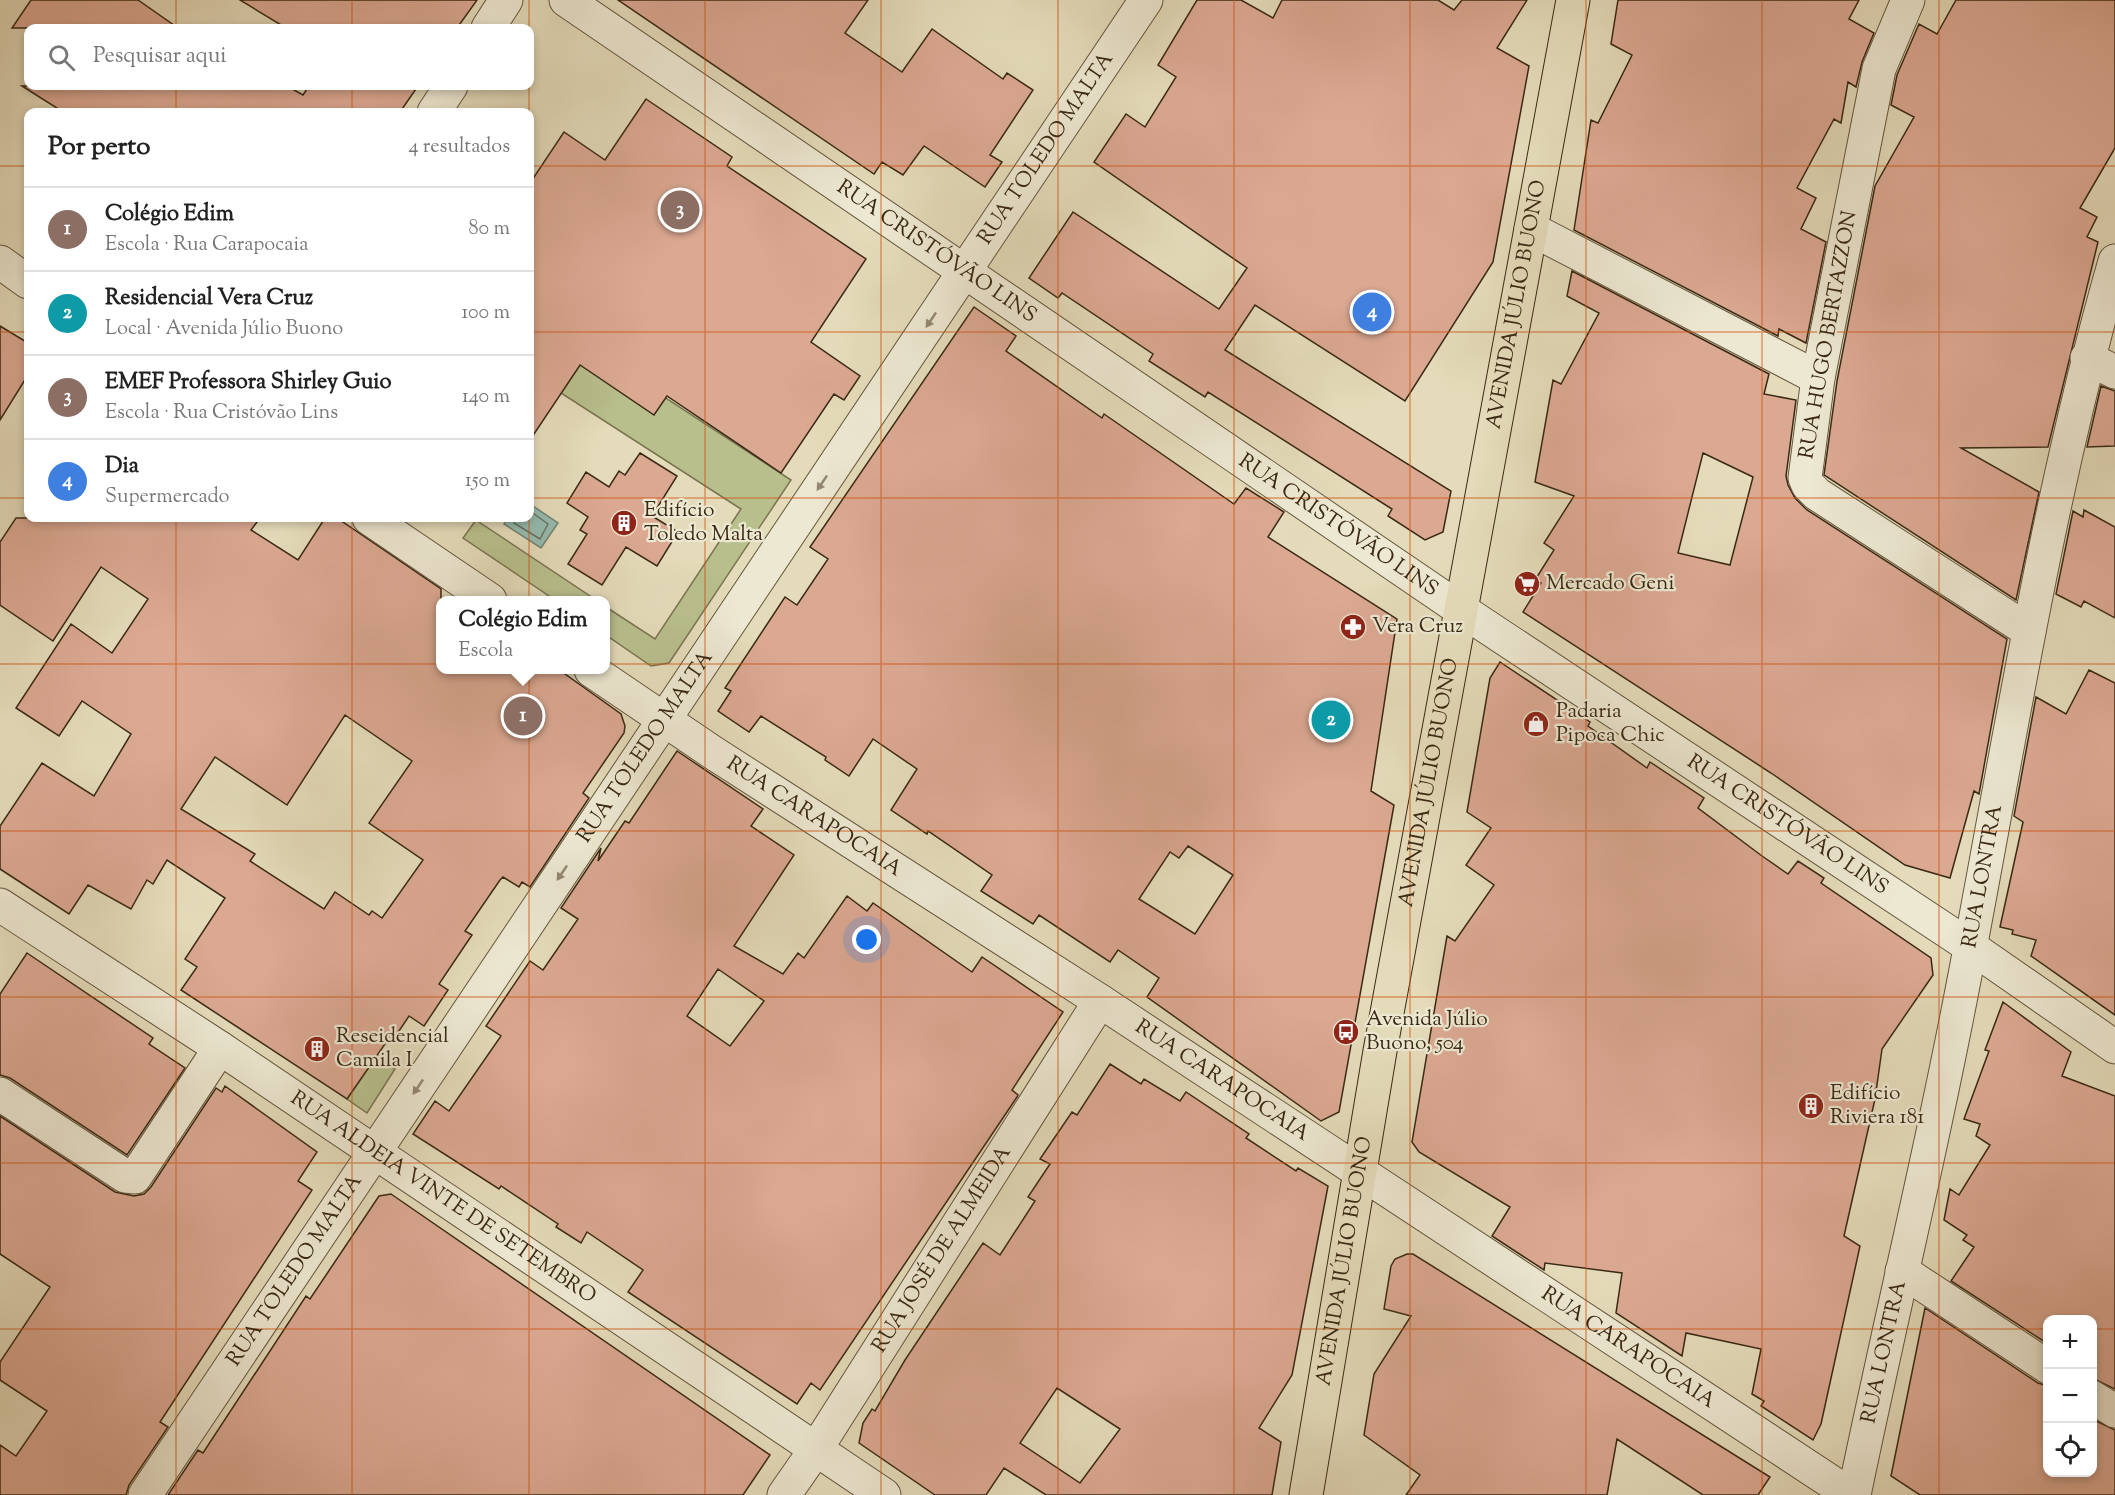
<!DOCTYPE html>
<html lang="pt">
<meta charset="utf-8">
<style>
:root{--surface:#fff;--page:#f2f2f2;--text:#222;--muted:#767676;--line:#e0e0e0;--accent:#8f2418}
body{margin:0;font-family:"Sorts Mill Goudy",serif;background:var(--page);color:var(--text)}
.controls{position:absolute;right:18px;bottom:18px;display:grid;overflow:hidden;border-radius:12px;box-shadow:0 3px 9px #0003}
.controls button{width:54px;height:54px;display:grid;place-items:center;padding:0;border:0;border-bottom:2px solid var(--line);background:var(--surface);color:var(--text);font:30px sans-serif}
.you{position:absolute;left:867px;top:940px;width:21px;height:21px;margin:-15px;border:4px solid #fff;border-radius:50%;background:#1a73e8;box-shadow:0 0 0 9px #1a73e833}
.badge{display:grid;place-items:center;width:39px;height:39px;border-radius:50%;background:var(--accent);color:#fff;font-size:20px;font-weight:700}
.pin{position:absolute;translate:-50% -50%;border:3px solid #fff;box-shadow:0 2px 6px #0006}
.popup{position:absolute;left:436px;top:596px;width:174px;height:78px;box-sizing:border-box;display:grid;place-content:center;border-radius:12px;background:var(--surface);filter:drop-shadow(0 2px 4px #0005);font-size:20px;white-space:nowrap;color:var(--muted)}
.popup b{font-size:22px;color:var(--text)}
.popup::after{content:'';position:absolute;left:50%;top:100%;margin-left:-12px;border:12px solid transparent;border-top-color:var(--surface)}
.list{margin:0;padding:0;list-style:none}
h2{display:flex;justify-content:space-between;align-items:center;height:78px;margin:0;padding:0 24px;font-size:26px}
h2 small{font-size:20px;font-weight:400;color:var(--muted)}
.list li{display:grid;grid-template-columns:39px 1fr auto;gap:18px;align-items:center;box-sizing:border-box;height:84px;padding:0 24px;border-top:2px solid var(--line)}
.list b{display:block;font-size:22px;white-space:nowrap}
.list p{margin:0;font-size:20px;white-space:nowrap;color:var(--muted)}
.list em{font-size:20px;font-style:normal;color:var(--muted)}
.icon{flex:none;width:33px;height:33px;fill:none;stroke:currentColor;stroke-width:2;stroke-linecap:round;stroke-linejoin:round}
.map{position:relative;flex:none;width:2115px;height:1495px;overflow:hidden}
.search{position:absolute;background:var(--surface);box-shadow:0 3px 9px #0003;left:24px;top:24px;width:510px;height:66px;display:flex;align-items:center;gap:15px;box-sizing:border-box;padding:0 21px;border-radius:12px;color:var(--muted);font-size:22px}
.panel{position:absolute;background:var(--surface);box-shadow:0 3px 9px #0003;left:24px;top:108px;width:510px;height:414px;border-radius:12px}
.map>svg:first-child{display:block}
.green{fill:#b8bf8d;stroke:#797450;stroke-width:1.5}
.water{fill:#95bbaf;stroke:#718171;stroke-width:1.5}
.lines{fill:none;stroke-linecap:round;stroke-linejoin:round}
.shore{stroke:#687261;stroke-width:1.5}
.building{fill:#dba892;stroke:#3a2913;stroke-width:1.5;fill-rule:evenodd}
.minor-casing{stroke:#64563d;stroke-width:35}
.major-casing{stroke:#3a2913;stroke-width:35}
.minor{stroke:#ede8d2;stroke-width:33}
.major{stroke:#e4dbba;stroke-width:33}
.oneway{fill:#948872}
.grid{fill:none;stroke:#ce520d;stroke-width:1.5;stroke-opacity:0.55}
.labels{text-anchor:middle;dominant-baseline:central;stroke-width:4.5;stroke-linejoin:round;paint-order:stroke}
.street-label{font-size:21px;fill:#3a2913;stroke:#ede8d2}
.poi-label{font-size:21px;fill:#3a2913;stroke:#ede8d2;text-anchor:start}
</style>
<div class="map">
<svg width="2115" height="1495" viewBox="0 0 2115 1495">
<rect width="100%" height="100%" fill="#e4dbba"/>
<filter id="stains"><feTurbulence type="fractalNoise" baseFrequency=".00333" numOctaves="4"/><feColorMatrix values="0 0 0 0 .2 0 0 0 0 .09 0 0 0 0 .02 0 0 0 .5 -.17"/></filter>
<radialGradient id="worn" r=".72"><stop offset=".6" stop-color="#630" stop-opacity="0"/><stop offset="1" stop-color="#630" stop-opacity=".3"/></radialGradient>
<!-- green -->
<path class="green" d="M591 349 791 480 669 663 651 666 606 635V607L655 639 741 509 561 393Z
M476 520 596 600H555L463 538Z
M376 1057 395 1069 367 1113 347 1099Z"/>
<!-- water -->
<path class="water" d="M530 504 558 523 541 548 504 524 508 518H530Z"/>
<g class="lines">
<!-- shore -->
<path class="shore" d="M513 518 514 523 540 539 548 524 530 511"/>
</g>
<!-- building -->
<path class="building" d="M31 0H138L178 28H12Z
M240 0H477L457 28H286Z
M618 0H868L845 33 902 72 932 29 1003 79 1007 73 1033 90 990 155 1002 162 985 187 924 146 903 175 882 162 874 174Z
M1197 0H1241L1273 18 1282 0H1438L1454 10 1462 0H1527L1497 48 1529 66 1493 262 1405 401 1255 305 1225 350 1451 491 1443 532 1425 540 1388 516 1392 509 1208 392 1205 397 1149 361 1153 354 1062 293 1058 298 1029 278 1073 212 1219 309 1247 268 1094 162 1126 114 1145 127 1176 77 1158 65Z
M1618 0H1859L1849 19 1874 33 1862 62 1856 87 1848 82 1841 123 1834 119 1797 188 1816 198 1801 229 1826 242 1806 343 1779 329 1778 336 1574 230 1591 120 1598 123 1632 55 1611 44Z
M1956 0H2115V148L2080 208 2097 217 2087 237 2098 242 2048 447 1961 448 2039 492 2016 600 1824 475 1837 381 1875 186 1914 117 1891 105 1897 75 1919 24 1937 34Z
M22 86H287L303 95 309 86H418L400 112H63Z
M646 99 732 157 727 166 866 259 811 342 860 376 844 400 834 394 781 473 667 396 654 415 580 365 530 440V183L564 132 605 160Z
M1572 271 1769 374 1764 394 1796 400 1786 476 1788 485 1795 498 1807 510 2007 639 1979 794 1974 791 1950 878 1905 865 1771 773 1523 612 1541 583 1535 580 1554 550 1544 543 1574 496 1535 482 1553 380 1561 384 1599 313 1567 296ZM1703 453 1753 477 1730 565 1678 553Z
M974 307 1016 336 1006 351 1102 418 1104 414 1234 504 1246 488 1284 512 1268 537 1397 619 1371 791 1394 805 1339 1112 1321 1121 1147 997 1159 978 1118 950 1110 962 1039 915 1033 924 981 891 992 875 928 831 927 834 891 810 917 769 873 739 849 776 825 760 826 757 761 716 749 732 718 711 731 691 725 688 785 597 797 605 828 559 810 547ZM1188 846 1233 875 1195 934 1139 899 1170 852 1179 858Z
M0 326 28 343V375L0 420Z
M2101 386 2115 391V446L2087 447Z
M640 453 677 476 652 516 678 532 657 566 626 547 602 585 568 564 587 534 580 530 588 517 567 503 586 472 609 487 619 471 625 475Z
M2084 510 2115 527V618L2084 601 2081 607 2056 594 2073 511 2083 517Z
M16 518H260L251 530 298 560 325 518H337L441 589V669H558L621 714 625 726 624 733 583 793 589 798 530 887 522 882 519 887 503 877 500 880 465 931 472 935 439 984 448 990 424 1026 409 1016 391 1043 387 1041 347 1099 181 990 197 967 185 959 225 898 167 860 153 884 147 880 131 909 88 885 69 914 0 869V826L42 763 94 796 131 734 82 701 59 736 16 708 71 624 112 653 148 599 101 567 53 641 0 605V542ZM345 715 412 761 369 823 423 860 382 918 372 911 369 915 335 892 324 909 250 861 255 854 181 809 215 757 287 805Z
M1500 662 1590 722 1588 726 1647 768 1650 762 1704 798 1698 808 1762 856 1788 874 1798 861 1824 878 1821 883 1931 958 1933 975 1882 1049 1875 1099 1844 1236 1860 1246 1821 1424 1813 1440 1761 1406 1764 1401 1752 1394 1761 1349 1686 1333 1682 1356 1616 1313 1622 1273 1545 1263 1544 1270 1492 1236 1510 1207 1419 1152 1412 1142 1447 936 1455 941 1494 885 1466 865 1491 828 1467 812 1490 678Z
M2089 670 2115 683V1015L2031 956 2036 940 2012 934 2013 930 2000 927 2023 822 2014 816 2036 697 2066 714Z
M677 751 763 809 751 826 794 855 734 946 783 974 798 953 804 958 847 896 867 911 873 903 972 972 982 957 1063 1012 1012 1090 1018 1095 1017 1097 820 1390 811 1383 797 1404 628 1292 643 1270 587 1232 581 1243 556 1227 558 1224 501 1186 499 1189 413 1134 435 1101 449 1111 501 1036 486 1026 530 961 543 970 578 919 561 908 601 848 598 861 625 821 629 823ZM718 969 764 1001 730 1046 687 1016Z
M27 953 153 1038 149 1044 185 1068 127 1155 10 1078 0 1075V994Z
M2003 1002 2071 1052 2062 1076 2115 1096V1389L2092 1378V1320H2048V1344L1951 1281 1974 1247 1963 1240 1967 1235 1944 1220 1950 1189 1959 1195 1990 1145 1976 1136 1980 1124 1964 1119 1989 1051 1985 1050Z
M1110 1064 1141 1084 1144 1079 1180 1101 1186 1092 1249 1134 1246 1138 1296 1171 1298 1168 1328 1186 1292 1375 1259 1428 1281 1442 1272 1495H1046L1004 1468 986 1495H935L859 1443 863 1423 872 1409 875 1411 905 1360 983 1243 1000 1255 1035 1201 1028 1197 1050 1164 1040 1159 1072 1112 1077 1115ZM1057 1388 1120 1429 1080 1483 1020 1443Z
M225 1086 317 1152 298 1181 312 1190 160 1422 168 1427 129 1485 126 1495H0V1445L16 1456 47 1411 0 1380V1362L50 1287 0 1254V1116L115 1192 134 1196 144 1194 151 1187 216 1088 222 1092Z
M391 1194 770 1455 743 1495H168L198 1450 203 1453 306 1296 310 1299 379 1196Z
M1407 1254H1413L1770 1477 1758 1495H1703L1617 1439 1607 1495H1406L1420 1475 1364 1435 1374 1374 1411 1316 1384 1309 1391 1266 1395 1259Z
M1925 1308 2038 1383 2048 1386V1473H2092V1419L2115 1430V1495H1920L1891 1476Z"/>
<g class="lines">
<!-- minor casing -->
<g class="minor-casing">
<g id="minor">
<path id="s1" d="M566 0 1460 609 1971 947 2115 1047"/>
<path d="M1908 0 1879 69 1818 378 1805 478 1808 485 1817 494 2029 631"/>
<path d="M488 28 506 0"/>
<path d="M434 112 451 86"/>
<path d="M1531 229 1818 378"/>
<path d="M0 262 28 282"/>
<path d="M2087 358 2115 372"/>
<path d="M369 518 490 600"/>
<path id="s2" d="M591 670 712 752 1100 1001 1851 1495"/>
<path id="s3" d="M0 905 220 1048 884 1495"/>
<path d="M0 1094 125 1176 135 1177 220 1048"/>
<path d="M1902 1271 2048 1367"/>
<path d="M2092 1397 2115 1411"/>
<path id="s4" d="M145 1495 1146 0"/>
<path id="s5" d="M784 1495 816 1449 1100 1001"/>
<path id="s6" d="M1854 1495C1892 1311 1937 1128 1971 943 2014 715 2051 484 2115 261"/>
</g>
</g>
<!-- major casing -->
<g class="major-casing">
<g id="major">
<path id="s7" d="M1306 1495 1380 1051 1573 0"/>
</g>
</g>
<!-- minor -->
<use href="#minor" class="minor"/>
<!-- major -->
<use href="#major" class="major"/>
</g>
<!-- one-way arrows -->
<defs><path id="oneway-solid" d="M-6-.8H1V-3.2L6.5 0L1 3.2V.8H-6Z" transform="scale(1.5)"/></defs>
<g class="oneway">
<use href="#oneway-solid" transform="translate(931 320) rotate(124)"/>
<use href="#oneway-solid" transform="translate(822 483) rotate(124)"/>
<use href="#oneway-solid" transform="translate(562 873) rotate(124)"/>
<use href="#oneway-solid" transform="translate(418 1087) rotate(124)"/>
</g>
<!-- grid -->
<path class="grid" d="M176 0V28M352 0V28M529 0V28M705 0V1495M881 0V1495M1058 0V1495M1234 0V1495M1410 0V1495M1586 0V1495M1762 0V1495M1939 0V1495M176 86V112M352 86V112M529 86V112M0 166H28M530 166H2115M0 332H28M530 332H2115M0 498H28M530 498H2115M176 518V1495M352 518V1495M529 518V1495M0 664H2115M0 831H2115M0 997H2115M0 1163H2115M0 1329H2048M2092 1329H2115"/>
<!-- icons -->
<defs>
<g id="building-disc" transform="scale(1.35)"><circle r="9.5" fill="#8f2418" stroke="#ede8d2"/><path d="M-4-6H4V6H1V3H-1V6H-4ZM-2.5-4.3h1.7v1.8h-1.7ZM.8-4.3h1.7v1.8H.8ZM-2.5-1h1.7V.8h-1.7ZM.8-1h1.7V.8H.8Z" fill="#fff"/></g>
<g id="supermarket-disc" transform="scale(1.35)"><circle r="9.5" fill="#8f2418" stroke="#ede8d2"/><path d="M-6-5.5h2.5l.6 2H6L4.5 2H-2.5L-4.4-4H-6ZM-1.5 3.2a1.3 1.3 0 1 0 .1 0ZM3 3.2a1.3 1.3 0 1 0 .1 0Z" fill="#fff"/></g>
<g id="pharmacy-disc" transform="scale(1.35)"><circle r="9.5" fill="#8f2418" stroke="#ede8d2"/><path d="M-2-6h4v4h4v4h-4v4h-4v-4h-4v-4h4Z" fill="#fff"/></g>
<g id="shop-disc" transform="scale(1.35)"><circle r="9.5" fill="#8f2418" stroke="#ede8d2"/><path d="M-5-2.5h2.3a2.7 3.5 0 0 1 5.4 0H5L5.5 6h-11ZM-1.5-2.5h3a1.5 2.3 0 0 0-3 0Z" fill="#fff"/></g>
<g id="bus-disc" transform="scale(1.35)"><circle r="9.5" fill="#8f2418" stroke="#ede8d2"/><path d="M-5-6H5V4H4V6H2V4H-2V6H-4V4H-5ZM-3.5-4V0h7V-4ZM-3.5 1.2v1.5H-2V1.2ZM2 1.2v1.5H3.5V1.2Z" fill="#fff"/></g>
</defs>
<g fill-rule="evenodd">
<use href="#building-disc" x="624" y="523"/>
<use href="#supermarket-disc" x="1527" y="584"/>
<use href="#pharmacy-disc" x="1353" y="627"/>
<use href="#shop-disc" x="1536" y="724"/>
<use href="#bus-disc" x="1346" y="1032"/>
<use href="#building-disc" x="317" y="1049"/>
<use href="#building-disc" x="1811" y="1106"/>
</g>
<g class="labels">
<!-- street labels -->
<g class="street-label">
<text stroke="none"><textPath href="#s4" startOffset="1620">RUA TOLEDO MALTA</textPath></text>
<text stroke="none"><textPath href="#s1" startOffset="448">RUA CRISTÓVÃO LINS</textPath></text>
<text stroke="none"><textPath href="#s7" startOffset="1209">AVENIDA JÚLIO BUONO</textPath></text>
<text transform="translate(1829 335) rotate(-80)">RUA HUGO BERTAZZON</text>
<text stroke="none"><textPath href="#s1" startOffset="934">RUA CRISTÓVÃO LINS</textPath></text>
<text stroke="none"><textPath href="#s4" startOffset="900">RUA TOLEDO MALTA</textPath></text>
<text stroke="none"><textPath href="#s7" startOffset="723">AVENIDA JÚLIO BUONO</textPath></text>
<text stroke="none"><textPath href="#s2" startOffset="267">RUA CARAPOCAIA</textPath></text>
<text stroke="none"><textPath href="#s1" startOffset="1474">RUA CRISTÓVÃO LINS</textPath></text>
<text stroke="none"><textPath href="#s6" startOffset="632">RUA LONTRA</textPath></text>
<text stroke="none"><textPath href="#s2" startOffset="753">RUA CARAPOCAIA</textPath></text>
<text stroke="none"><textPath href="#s3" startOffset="531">RUA ALDEIA VINTE DE SETEMBRO</textPath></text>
<text stroke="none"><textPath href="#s5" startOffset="292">RUA JOSÉ DE ALMEIDA</textPath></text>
<text stroke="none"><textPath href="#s7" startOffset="237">AVENIDA JÚLIO BUONO</textPath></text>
<text stroke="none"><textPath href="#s4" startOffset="270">RUA TOLEDO MALTA</textPath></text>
<text stroke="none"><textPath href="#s2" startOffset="1239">RUA CARAPOCAIA</textPath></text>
<text stroke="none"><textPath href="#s6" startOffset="146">RUA LONTRA</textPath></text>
</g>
<!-- poi labels -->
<g class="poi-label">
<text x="644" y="511">Edifício<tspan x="644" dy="24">Toledo Malta</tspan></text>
<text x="1546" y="584">Mercado Geni</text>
<text x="1372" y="627">Vera Cruz</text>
<text x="1556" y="712">Padaria<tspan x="1556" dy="24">Pipoca Chic</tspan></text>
<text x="1366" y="1020">Avenida Júlio<tspan x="1366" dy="24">Buono, 504</tspan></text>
<text x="336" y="1037">Reseidencial<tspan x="336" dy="24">Camila I</tspan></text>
<text x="1830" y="1094">Edifício<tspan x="1830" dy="24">Riviera 181</tspan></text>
</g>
</g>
<rect width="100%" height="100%" filter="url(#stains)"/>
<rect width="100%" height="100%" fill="url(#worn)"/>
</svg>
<div class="controls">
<button>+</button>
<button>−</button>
<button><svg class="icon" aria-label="locate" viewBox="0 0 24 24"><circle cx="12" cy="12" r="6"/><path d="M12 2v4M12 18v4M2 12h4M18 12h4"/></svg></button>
</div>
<div class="you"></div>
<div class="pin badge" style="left:523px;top:716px;background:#8d6e63">1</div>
<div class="popup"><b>Colégio Edim</b>Escola</div>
<div class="pin badge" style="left:1331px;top:720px;background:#0f9aa8">2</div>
<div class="pin badge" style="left:680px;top:210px;background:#8d6e63">3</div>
<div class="pin badge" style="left:1372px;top:312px;background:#3f7fe0">4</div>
<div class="search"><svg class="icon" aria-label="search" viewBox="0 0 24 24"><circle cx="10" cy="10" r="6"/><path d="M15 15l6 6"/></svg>Pesquisar aqui</div>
<section class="panel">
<h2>Por perto<small>4 resultados</small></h2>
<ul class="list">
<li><span class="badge" style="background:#8d6e63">1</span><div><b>Colégio Edim</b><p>Escola · Rua Carapocaia</p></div><em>80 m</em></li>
<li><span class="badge" style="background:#0f9aa8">2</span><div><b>Residencial Vera Cruz</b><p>Local · Avenida Júlio Buono</p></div><em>100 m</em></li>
<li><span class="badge" style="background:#8d6e63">3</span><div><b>EMEF Professora Shirley Guio</b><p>Escola · Rua Cristóvão Lins</p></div><em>140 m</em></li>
<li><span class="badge" style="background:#3f7fe0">4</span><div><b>Dia</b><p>Supermercado</p></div><em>150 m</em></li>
</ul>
</section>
</div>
